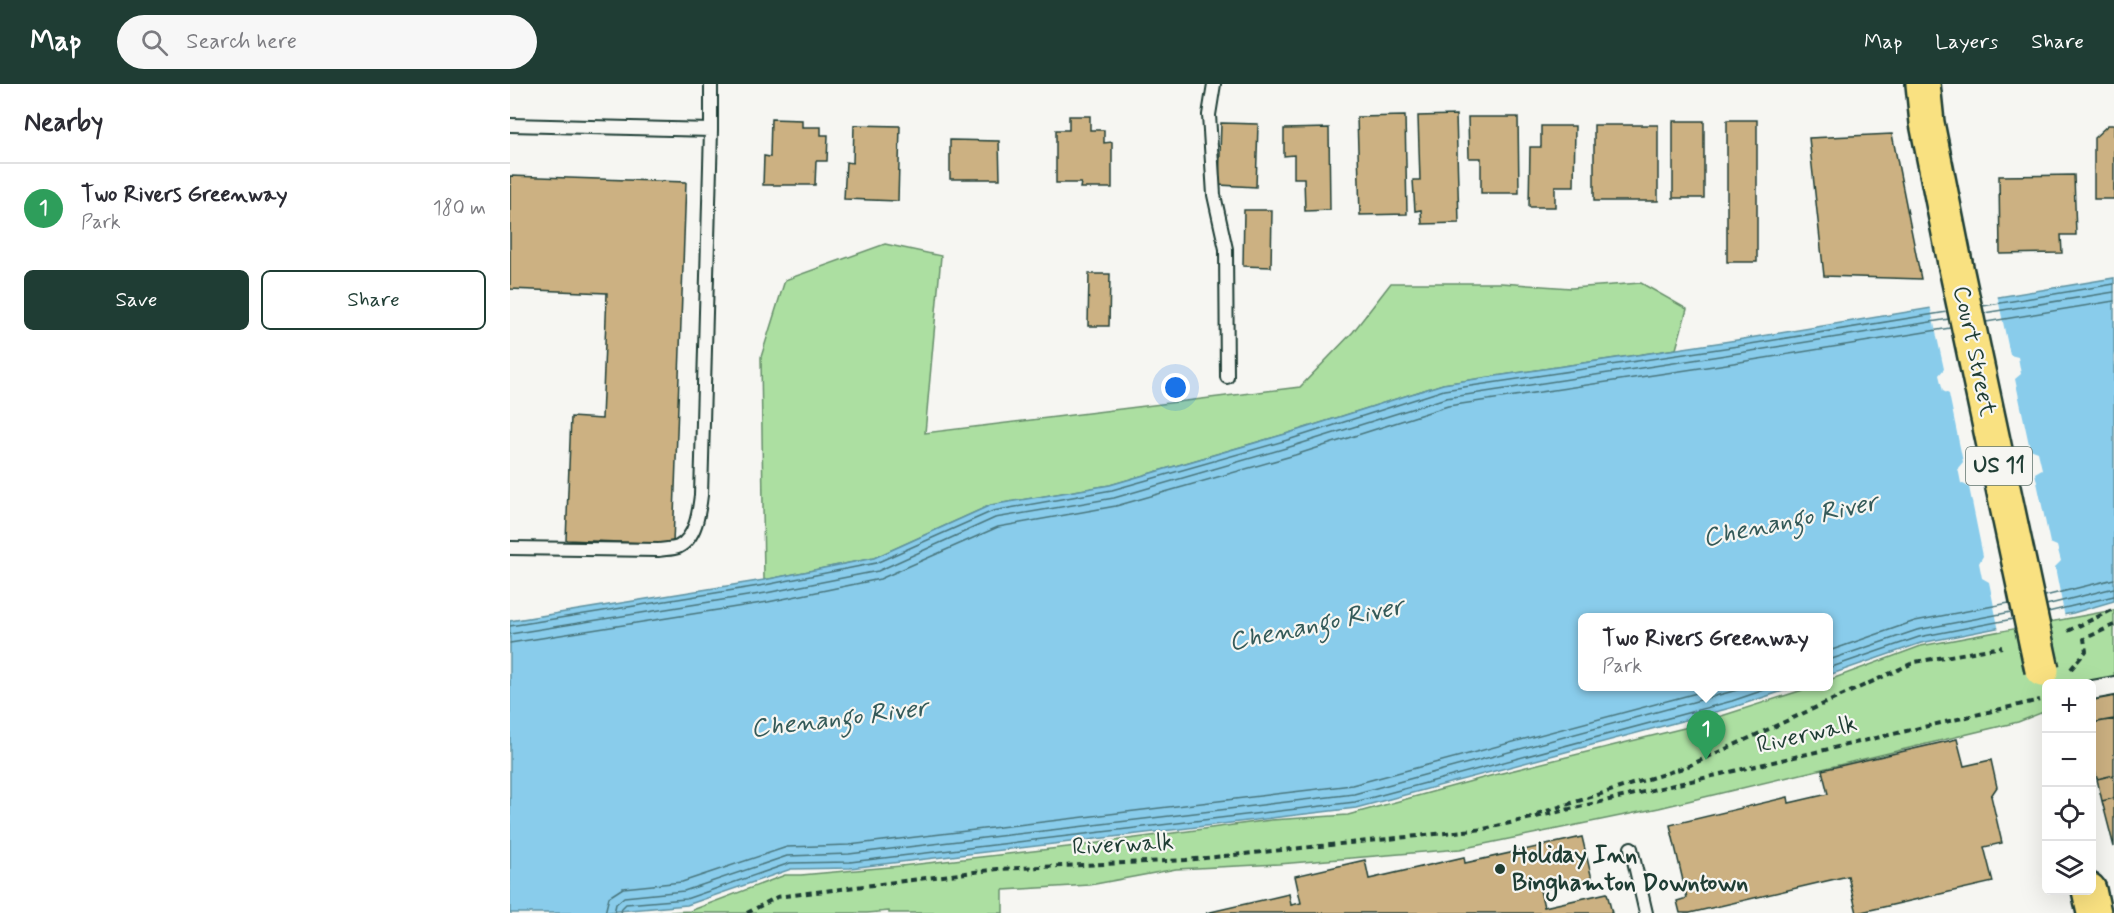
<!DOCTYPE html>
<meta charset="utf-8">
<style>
:root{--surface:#fff;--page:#f7f7f7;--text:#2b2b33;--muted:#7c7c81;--line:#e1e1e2;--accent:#1f3d34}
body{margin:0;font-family:Mynerve,sans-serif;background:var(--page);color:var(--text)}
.controls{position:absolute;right:18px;bottom:18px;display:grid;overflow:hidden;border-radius:9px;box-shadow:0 6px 24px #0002}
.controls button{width:54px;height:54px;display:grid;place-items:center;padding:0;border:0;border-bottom:2px solid var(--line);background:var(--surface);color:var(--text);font:30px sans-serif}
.you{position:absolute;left:666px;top:304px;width:21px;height:21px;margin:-15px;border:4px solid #fff;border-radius:50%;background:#1a73e8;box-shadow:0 0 0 9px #1a73e833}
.badge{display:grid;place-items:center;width:39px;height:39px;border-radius:50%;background:var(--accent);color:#fff;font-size:20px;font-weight:700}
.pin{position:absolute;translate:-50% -50px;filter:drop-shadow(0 2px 3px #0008)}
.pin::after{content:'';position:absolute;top:32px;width:21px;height:18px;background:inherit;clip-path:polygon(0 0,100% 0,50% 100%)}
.popup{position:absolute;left:1068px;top:529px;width:255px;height:78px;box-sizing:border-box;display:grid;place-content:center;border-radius:9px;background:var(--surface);filter:drop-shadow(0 2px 4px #0005);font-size:20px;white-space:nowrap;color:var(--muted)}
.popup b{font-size:22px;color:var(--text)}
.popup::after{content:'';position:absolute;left:50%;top:100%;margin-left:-12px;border:12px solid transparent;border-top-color:var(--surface)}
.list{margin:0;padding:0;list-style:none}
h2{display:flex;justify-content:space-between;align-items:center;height:78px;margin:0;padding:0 24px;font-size:26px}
h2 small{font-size:20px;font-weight:400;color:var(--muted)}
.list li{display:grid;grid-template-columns:39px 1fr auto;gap:18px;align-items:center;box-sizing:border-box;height:90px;padding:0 24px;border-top:2px solid var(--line)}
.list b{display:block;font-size:22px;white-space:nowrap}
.list p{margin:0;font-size:20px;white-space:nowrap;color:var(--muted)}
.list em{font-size:20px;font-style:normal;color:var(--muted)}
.actions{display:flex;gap:12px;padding:18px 24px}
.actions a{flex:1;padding:14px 0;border:2px solid var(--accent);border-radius:9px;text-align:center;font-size:21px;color:var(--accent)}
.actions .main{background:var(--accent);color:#fff}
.icon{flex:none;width:33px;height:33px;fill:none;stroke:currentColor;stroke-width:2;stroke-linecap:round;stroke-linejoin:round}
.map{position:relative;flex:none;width:1604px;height:829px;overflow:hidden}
header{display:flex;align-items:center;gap:36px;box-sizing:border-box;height:84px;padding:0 30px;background:var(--accent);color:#fff}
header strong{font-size:28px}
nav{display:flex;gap:33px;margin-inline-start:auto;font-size:21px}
.search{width:420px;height:54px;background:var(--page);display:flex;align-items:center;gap:15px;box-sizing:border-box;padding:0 21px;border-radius:33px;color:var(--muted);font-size:22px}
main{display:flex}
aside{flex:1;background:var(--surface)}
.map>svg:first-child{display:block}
.green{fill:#acdfa1;stroke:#668e6a;stroke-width:1.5}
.water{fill:#89cceb;stroke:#5f93a2;stroke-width:1.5}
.pier{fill:#f6f6f2}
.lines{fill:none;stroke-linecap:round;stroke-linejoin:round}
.shore{stroke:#49767d;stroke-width:1.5}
.building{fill:#ccb182;stroke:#1f3d34;stroke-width:1.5}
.service-casing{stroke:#1f3d34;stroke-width:16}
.pedestrian-casing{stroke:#1f3d34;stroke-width:22}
.primary-casing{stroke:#1f3d34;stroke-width:38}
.path{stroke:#1f3d34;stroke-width:4;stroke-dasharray:6 4.5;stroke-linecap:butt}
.service{stroke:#f6f6f2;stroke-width:12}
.pedestrian{stroke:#f6f6f2;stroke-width:18}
.primary{stroke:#f9e181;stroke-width:33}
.primary-bridge-casing{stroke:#1f3d34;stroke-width:38;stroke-linecap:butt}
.primary-bridge{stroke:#f9e181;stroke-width:33}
.poi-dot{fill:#1f3d34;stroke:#f6f6f2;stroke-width:2}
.labels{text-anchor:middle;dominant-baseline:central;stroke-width:4.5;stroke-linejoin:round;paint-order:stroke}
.shield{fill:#f6f6f2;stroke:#60746d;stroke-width:1.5}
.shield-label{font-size:22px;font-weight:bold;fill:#1f3d34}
.street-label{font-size:24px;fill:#1f3d34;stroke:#f6f6f2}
.poi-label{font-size:24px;font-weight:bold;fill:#1f3d34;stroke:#f6f6f2;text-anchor:start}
.water-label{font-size:26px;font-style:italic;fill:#345a59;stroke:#f6f6f2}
</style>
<header>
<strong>Map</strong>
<div class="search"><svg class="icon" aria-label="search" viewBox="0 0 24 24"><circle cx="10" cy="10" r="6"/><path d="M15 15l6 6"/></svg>Search here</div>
<nav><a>Map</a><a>Layers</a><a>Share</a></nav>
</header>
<main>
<aside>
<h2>Nearby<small></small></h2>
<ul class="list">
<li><span class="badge" style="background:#2e9e5b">1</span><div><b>Two Rivers Greenway</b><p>Park</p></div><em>180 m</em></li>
</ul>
<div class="actions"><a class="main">Save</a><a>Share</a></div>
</aside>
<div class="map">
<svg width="1604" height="829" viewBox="0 0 1604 829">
<rect width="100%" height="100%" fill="#f6f6f2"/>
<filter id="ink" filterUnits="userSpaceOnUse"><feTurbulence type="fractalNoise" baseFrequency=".0167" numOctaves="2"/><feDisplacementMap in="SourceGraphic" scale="12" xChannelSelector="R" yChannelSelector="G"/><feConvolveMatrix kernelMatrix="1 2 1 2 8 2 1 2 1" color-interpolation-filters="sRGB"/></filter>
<g filter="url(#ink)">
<!-- green -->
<path class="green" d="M375 160 431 172 415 349 790 303 843 248 881 199H991L1061 204 1131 199 1177 225 1166 265 933 300 779 349 600 401 481 421 364 474 254 496 251 273 275 196Z
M1604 526V610L1582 600H1536V627L1508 638 1149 724 950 765 769 780 666 785 580 801 493 806V829H379V827L357 829H135L180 827 275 791H291L391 782 558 763 761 736 838 731 980 692 1174 644 1302 603 1319 602V596L1411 562Z"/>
<!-- water -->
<path class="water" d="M1604 194V517L1563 529 1411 559 1319 591V534H1073V602L1285 603 1224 623 846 724 340 784 281 785 177 821 86 829H0V537L254 496 364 474 481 421 600 401 779 349 933 300 1227 256Z"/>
<!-- pier -->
<path class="pier" d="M1487 210 1500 271 1508 273 1511 290 1505 295 1520 365 1528 368 1532 385 1525 389 1540 459 1547 462 1551 477 1545 483 1555 534 1489 547 1479 498 1472 494 1469 479 1473 472 1459 403 1451 399 1448 384 1453 378 1439 310 1433 307 1429 291 1434 285 1420 221Z"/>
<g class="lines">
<!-- shore -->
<path class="shore" d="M1473 222 1604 200
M1474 229 1604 208
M1476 238 1604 217
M1535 512 1604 495
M1536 521 1604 504
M1538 528 1604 512
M0 542 255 501 366 479 483 427 602 406 781 355 934 306 1228 262 1437 228
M0 550 256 509 368 487 485 434 604 414 783 362 936 314 1229 269 1439 235
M0 559 258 518 370 495 488 443 606 422 785 371 938 322 1230 278 1440 244
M1319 567 1405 537 1499 519
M1319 576 1407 546 1501 528
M1319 584 1409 553 1503 535
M95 829 99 813 113 804 172 798 277 763 339 761 842 701 1213 602
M104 829 106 820 114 813 174 807 277 772 339 770 844 710 1242 602
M111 829 112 824 116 820 176 815 280 779 340 778 845 718 1222 617 1266 602"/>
</g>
<!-- building -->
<path class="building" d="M946 31 949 139 912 140 911 126 905 127 903 96H910L908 32Z
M559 32H580V46H594V59L602 58V104H570L571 99H546V46H559Z
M895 32 897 130 850 131 847 33Z
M958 33H1008L1009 109H971V74H959Z
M261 35 292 36V43H311V51H318L317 77H306L305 101H253L254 72 260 73Z
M1217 36H1247V178H1217Z
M1163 37H1194V114H1163Z
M711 39 748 40 746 103 709 101Z
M344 41 390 42 388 117 334 115 336 78 343 79Z
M1084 41H1148V117H1084Z
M1598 41H1604V115H1584V54Z
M1031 42H1065L1064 102H1045V123H1019L1020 63H1031Z
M819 44 820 126 795 127 794 94H784V71L774 72V45Z
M1382 50 1411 195 1314 192 1299 54Z
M440 56 489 57 490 95H440Z
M1564 91 1566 151H1551L1552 169 1490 170 1489 92Z
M0 92 176 98 163 460 56 456 61 333 92 335 97 209 0 205Z
M734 126H762L761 183 733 182Z
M579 190H600L599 242H578Z
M1604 609V635L1582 639V614Z
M1604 635V691L1587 695 1582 673V639Z
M1447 655 1454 682 1481 676 1487 703 1481 712 1492 759 1474 763 1483 798 1347 829 1338 792 1180 829H1170L1167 817 1177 814 1160 741 1278 713 1279 719 1318 710 1312 686Z
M1604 691V714L1592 717 1587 695Z
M1604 714V763L1592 717Z
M1072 753 1082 795 1030 806 1034 823 1097 809 1102 829H696L779 810 781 821 791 819 785 792 855 776 859 795 954 773 955 779Z"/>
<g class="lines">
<!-- service casing -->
<g class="service-casing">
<path id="service" d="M704 0 699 31 704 111 716 165 717 293
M0 41 201 46
M0 464 149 466C154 465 163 465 168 463 186 454 189 428 191 411L201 46V0
M1121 764 1136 829"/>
</g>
<!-- pedestrian casing -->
<g class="pedestrian-casing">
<path id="pedestrian" d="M1582 606 1604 602"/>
</g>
<!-- primary casing -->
<g class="primary-casing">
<path id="primary" d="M1413 0 1417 39 1445 179
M1579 806 1584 829"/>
</g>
<!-- path -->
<path class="path" d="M1558 547 1604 525
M1561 585 1576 567 1574 555 1604 541
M1027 730 1176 683 1405 578 1492 563
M237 829 267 813 488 785 676 776 974 745 1530 616"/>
<!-- service -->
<use href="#service" class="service"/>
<!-- pedestrian -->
<use href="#pedestrian" class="pedestrian"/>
<!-- primary -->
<use href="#primary" class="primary"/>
<!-- primary-bridge casing -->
<g class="primary-bridge-casing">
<path id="primary-bridge" d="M1445 179 1532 586"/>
</g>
<!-- primary-bridge -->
<use href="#primary-bridge" class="primary-bridge"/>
</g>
</g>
<!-- markers -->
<circle class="poi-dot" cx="990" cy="785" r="6"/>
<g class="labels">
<!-- shield labels -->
<rect class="shield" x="1456" y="363" width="66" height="38" rx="4.5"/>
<g class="shield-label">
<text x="1489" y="382">US 11</text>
</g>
<!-- street labels -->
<g class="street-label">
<text transform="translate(1464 267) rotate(78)">Court Street</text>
<text transform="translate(1297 651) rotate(-13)">Riverwalk</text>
<text transform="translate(613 761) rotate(-3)">Riverwalk</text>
</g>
<!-- poi labels -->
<g class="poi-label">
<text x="1002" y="771">Holiday Inn<tspan x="1002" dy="28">Binghamton Downtown</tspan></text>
</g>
<!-- water labels -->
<g class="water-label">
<text transform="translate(1280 437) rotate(-12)">Chenango River</text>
<text transform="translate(806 541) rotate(-12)">Chenango River</text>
<text transform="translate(329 635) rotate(-7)">Chenango River</text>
</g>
</g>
</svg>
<div class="controls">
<button>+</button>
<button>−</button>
<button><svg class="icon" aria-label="locate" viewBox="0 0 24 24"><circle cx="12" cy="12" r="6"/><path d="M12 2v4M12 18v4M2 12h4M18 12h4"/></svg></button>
<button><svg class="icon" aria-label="layers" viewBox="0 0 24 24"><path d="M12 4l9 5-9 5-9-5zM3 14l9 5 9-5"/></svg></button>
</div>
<div class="you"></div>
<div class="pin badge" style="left:1196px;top:676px;background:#2e9e5b">1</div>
<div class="popup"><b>Two Rivers Greenway</b>Park</div>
</div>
</main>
